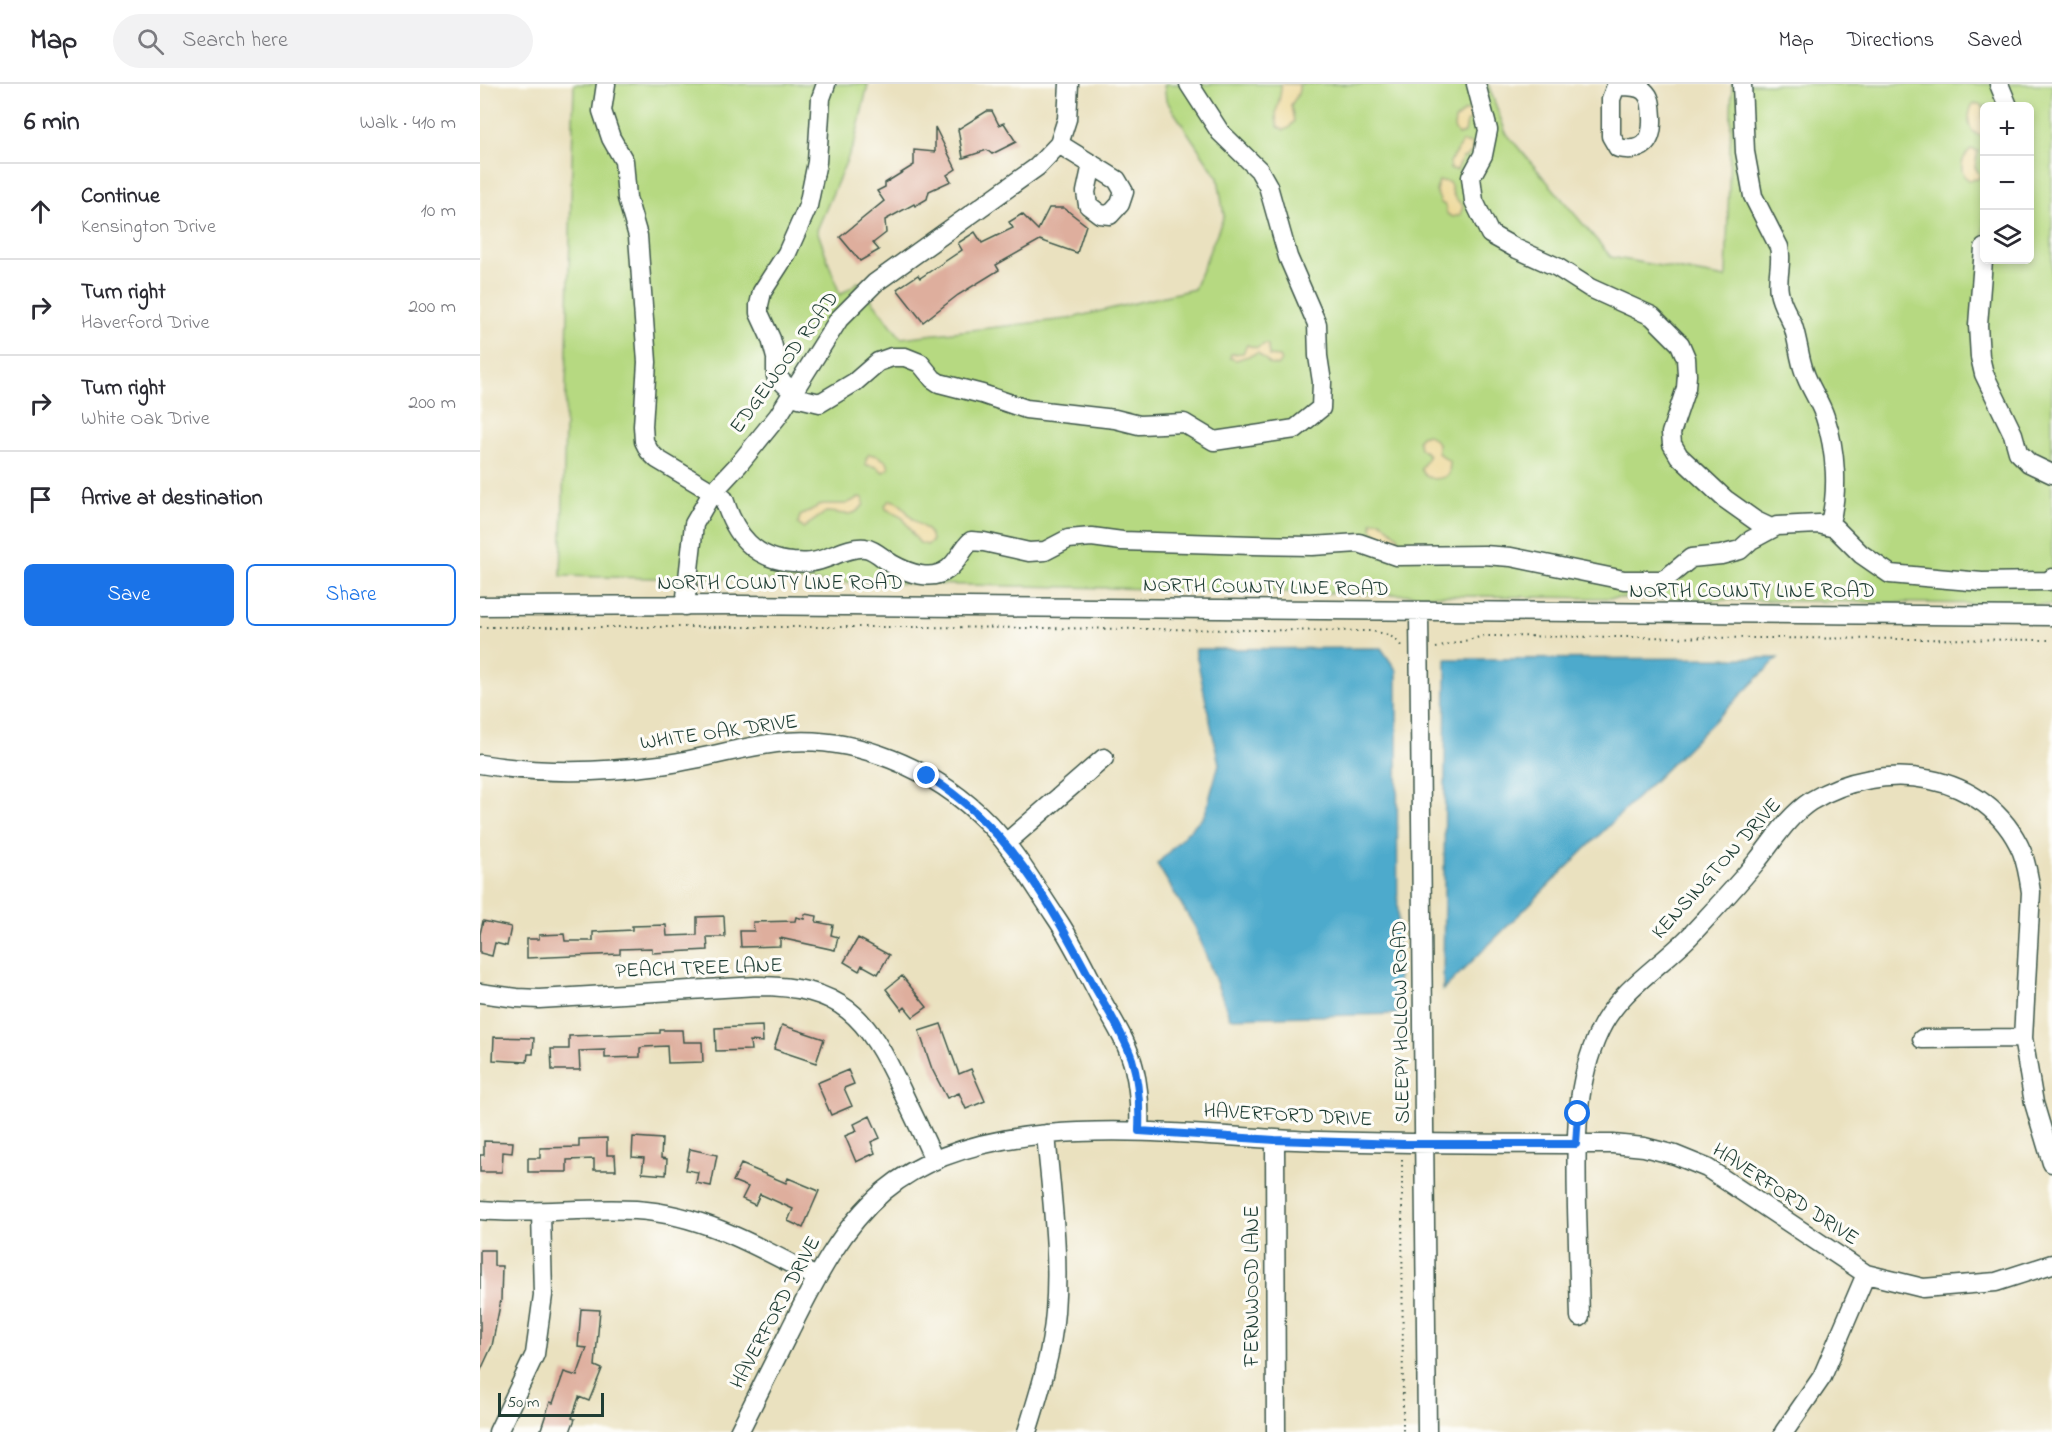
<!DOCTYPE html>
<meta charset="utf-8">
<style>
:root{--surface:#fff;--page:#f2f2f3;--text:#2b2b33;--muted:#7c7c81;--line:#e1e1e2;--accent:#1a73e8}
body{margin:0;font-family:"Indie Flower",sans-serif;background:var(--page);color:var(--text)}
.controls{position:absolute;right:18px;top:18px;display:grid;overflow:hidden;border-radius:9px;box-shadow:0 3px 9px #0003}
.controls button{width:54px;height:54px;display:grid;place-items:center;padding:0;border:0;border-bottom:2px solid var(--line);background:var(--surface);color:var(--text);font:30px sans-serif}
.scale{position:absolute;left:18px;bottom:15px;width:106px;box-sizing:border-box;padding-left:6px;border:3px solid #1f3d34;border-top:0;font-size:16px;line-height:21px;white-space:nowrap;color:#1f3d34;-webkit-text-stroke:4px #fdfcf7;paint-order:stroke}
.stop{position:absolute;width:18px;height:18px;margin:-14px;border:4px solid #1a73e8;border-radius:50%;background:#fff}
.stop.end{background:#1a73e8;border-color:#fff;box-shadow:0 2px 6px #0008}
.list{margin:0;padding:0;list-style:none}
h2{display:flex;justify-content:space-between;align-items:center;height:78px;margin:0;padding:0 24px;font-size:26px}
h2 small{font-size:20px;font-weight:400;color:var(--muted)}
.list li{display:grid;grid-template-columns:39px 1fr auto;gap:18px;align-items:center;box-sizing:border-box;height:96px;padding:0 24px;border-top:2px solid var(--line)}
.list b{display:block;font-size:22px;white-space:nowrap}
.list p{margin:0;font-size:20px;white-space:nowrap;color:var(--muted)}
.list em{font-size:20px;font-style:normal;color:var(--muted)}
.actions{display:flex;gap:12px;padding:18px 24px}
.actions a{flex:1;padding:14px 0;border:2px solid var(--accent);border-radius:9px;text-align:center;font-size:21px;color:var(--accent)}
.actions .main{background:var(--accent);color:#fff}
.icon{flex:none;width:33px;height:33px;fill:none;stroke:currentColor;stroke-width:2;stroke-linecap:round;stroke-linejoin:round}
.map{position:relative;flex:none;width:1572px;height:1348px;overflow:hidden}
header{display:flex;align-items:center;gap:36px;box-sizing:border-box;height:84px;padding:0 30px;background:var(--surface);border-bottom:2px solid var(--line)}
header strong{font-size:28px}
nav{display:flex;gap:33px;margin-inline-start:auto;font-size:21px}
.search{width:420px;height:54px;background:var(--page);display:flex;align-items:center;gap:15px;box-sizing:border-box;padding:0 21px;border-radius:33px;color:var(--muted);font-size:22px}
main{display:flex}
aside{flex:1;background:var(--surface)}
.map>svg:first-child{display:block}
.green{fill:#b6d981;stroke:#6a8b5a;stroke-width:1.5;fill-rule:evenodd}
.sand{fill:#eeda9e;stroke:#868c69;stroke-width:1.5}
.water{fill:#4eaacc;stroke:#367480;stroke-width:1.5}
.building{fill:#deae9d}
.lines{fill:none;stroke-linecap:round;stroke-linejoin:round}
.minor-casing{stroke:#3d5649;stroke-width:21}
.path{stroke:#3d5649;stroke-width:2;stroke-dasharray:1.5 4.5;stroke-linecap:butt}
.minor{stroke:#fff;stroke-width:18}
.route{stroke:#1a73e8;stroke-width:8}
.labels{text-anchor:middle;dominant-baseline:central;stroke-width:6;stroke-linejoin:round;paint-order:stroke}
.street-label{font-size:21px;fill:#1f3d34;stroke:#fdfcf7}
</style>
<header>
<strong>Map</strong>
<div class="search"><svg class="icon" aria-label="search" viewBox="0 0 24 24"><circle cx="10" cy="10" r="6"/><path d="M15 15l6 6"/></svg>Search here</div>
<nav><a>Map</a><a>Directions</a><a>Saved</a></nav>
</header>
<main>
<aside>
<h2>6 min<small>Walk · 410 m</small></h2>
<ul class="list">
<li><svg class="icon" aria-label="ahead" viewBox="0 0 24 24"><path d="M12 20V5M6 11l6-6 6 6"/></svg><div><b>Continue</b><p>Kensington Drive</p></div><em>10 m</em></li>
<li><svg class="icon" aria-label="right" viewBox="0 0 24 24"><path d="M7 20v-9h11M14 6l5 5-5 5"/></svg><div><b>Turn right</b><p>Haverford Drive</p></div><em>200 m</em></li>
<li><svg class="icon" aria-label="right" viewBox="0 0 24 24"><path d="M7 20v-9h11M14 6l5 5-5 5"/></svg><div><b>Turn right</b><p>White Oak Drive</p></div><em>200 m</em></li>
<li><svg class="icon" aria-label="arrive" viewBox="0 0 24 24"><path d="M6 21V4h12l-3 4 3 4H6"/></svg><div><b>Arrive at destination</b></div></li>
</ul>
<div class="actions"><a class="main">Save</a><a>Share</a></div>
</aside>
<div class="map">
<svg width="1572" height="1348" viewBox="0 0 1572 1348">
<rect width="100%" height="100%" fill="#fdfcf7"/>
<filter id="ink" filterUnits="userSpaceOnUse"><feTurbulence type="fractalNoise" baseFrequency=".0167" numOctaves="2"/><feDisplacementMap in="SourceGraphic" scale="12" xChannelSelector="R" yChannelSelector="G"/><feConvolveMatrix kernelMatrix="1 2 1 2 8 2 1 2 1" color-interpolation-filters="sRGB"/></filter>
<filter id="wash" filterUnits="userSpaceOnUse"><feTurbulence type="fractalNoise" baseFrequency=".008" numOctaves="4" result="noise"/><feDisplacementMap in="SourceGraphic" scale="24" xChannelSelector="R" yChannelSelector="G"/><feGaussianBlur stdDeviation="1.35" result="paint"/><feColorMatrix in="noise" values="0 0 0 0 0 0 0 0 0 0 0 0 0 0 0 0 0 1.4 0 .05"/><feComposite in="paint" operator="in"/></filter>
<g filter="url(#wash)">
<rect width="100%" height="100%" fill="#eae1bf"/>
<!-- green -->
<path class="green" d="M94 0H388L375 57 337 146 360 211 378 198 421 254 587 235 714 205 744 132 738 94 686 16 684 0H1008L1026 49 1131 173 1246 194 1252 0H1572V521L994 512 81 492ZM1504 22H1550V176H1504Z"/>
<!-- sand -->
<path class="sand" d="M801 0H819C820 10 816 13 811 21L814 37 809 44 804 46 798 43C792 27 802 16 801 0Z
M1496 20H1500L1503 26 1504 51 1501 52C1487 48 1487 34 1492 21Z
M985 27 992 28 994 32 991 37H987L985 49 978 51 974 44 975 36Z
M982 58 992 60C994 68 989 72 982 74L977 86 970 85V78Z
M1491 65 1498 67 1495 83 1500 91 1498 95 1489 96 1484 92C1479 83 1483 72 1491 65Z
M959 97C976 96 968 104 975 114 978 117 981 119 983 122L980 131 973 133 967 130 965 121 961 119 956 107Z
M785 260 788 261 789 272 799 273 801 277 797 282 790 280 778 269 756 276 750 274 751 270 763 269 767 261 777 264Z
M948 350 958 359V369L970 378 969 390C959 397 947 397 941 385L949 371 940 364 938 356 941 352Z
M389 370 398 372 407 378 409 384 403 388 397 383 386 381V375Z
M380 413 383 414 384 420C374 436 361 428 346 428L323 444 318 440 320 432 342 420H366Z
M410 416C423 417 426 430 435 437 443 444 452 446 452 458L447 461 440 459 434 452 423 434 406 425 405 421Z
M901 437 919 453 916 460H909L892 445V438Z"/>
<!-- water -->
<path class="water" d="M901 564 917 587 918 930 750 934 715 843 677 780 725 730 739 680 715 565Z
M1298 574 963 906 966 575Z"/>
<g id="blocks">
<!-- building -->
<path class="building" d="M507 27H512L519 41 524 39 536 58 512 70 507 66 483 74 478 45Z
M455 43 476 85 467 91 471 97 449 107 447 115 435 122 434 120 405 136 406 149 393 159 399 166 380 177 360 153 404 117 397 107 405 103V99L434 81V66L455 68Z
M569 124H584L606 141 597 169 560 156 516 181 519 186 478 211 443 238 417 205 438 191 440 194 482 166 478 159 495 148 502 159 533 144 529 138 542 130 558 146Z
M325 830 337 832 336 838 353 841 351 851 358 853 355 866 300 854V862L261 863 260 847H274L273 838 315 837 316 833 324 835Z
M244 832 245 853H227L228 866 172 869V864L140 865V870L47 874V855H59V851L84 850 85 857H113V848L152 846V842L186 841 187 852 217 851V833Z
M3 837 31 843 27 862 15 859 12 872 0 869V850Z
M378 854 409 871 398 890 382 881 379 887 364 878Z
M422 892 447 923 433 933 425 923 422 926 406 905Z
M461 940 479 990 491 985 505 1017 486 1025 479 1009 467 1014 452 985 439 947Z
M302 941 344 955 336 979 294 965Z
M282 942 283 958 270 957 271 966 236 967 235 944Z
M180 946H202L203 958H222L223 978 188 979 187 962 164 963 160 964V973L125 974V966L99 967 100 986H72L71 965H89V952L180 949Z
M14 953 54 954 53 970H48L47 978 13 976Z
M368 986 374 1000 364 1004 372 1022 351 1031 337 999Z
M390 1032 400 1054 391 1058 395 1069 376 1078 365 1052 377 1047 374 1040Z
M153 1053 182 1055 181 1074 187 1075 186 1091 162 1089 164 1074 152 1073Z
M127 1054V1071H135L136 1086H114V1075L87 1076V1088H48V1074H60V1064L99 1063V1055Z
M4 1057 33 1058 32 1069 23 1068 22 1088H0V1071H4Z
M210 1065 237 1071 231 1102 216 1099 218 1088 206 1086Z
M261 1080 306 1099 308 1094 339 1107 323 1144 308 1137 313 1125 280 1110 275 1121 262 1115 268 1103 253 1097Z
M0 1166H14V1182H22L21 1216 12 1262 0 1288Z
M101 1225 120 1226 115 1282 122 1285 109 1317 99 1313 92 1334 95 1335 90 1348H60L70 1318 73 1319 84 1288 97 1292 107 1264 98 1263Z"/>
</g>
</g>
<g filter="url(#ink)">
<use href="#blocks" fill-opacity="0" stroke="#3d5649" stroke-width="1.5"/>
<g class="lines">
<!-- minor casing -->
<g class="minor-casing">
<path id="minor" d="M126 0 122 27 131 54 144 77 147 114 158 152 167 278 163 342 164 357 169 367 177 375 244 415C255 451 274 475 313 478 319 478 326 479 332 478 349 476 367 462 385 464 396 466 403 475 412 480 428 489 452 498 468 485 478 478 482 465 491 457L504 458 549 468 565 467 588 455 612 453 642 457 773 461 832 462 879 459 916 472 1004 471 1031 473 1144 496H1182L1189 492 1211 474 1241 471 1260 466 1271 456 1297 442 1339 440 1355 444 1381 470 1410 490 1502 498 1569 497 1572 494
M346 0 341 14 337 78 328 122 307 169 282 208 279 221V229L291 255 296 274V292L319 314 340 319 375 298 398 278 412 273H425L440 279 453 295 459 299 502 310 546 325 635 335 659 341 704 339 734 357 815 345 841 324 842 298 838 272 837 240 808 173 788 102 779 86 740 48 709 0
M996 0 1008 46 1003 71 991 93 994 117 1010 150 1037 165 1077 183 1110 204 1172 232 1200 260 1206 274 1207 291 1206 304 1191 349 1192 360 1199 372 1245 415 1276 437 1291 444
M1262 0 1265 68 1273 112 1299 163C1303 178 1296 193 1299 208 1301 221 1309 231 1313 242 1318 257 1319 273 1324 287 1329 303 1340 317 1345 333 1356 366 1359 409 1349 442
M1519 0 1528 22
M1136 2C1145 2 1157 1 1164 7 1172 14 1171 23 1172 33 1173 58 1164 69 1138 64L1131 52V15Z
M579 60 637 96 644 108 640 120 630 131 620 130 608 121 606 108 612 80
M1504 164 1498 241 1500 273 1504 290 1533 350 1538 368 1549 379 1572 390
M0 522 258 521 1572 532
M205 522 214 440 232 409 259 380 298 332 359 235 395 199 557 83 579 60 587 35 589 0
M939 528 947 1348
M0 680C60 690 120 689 180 681 219 676 257 664 296 659 373 649 456 685 509 740 535 767 554 801 575 832 593 858 606 887 621 915 633 937 648 959 654 984 659 1004 660 1026 659 1047
M526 759 624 674
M0 909 37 914 59 915 277 902C362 902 387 932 421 1005 432 1029 444 1052 454 1076
M1442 955 1543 954
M795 1056 796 1348
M0 1126C53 1131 104 1123 156 1126 222 1130 279 1163 336 1193
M1100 1233C1099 1197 1098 1161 1097 1124 1096 1064 1093 1002 1120 946 1139 906 1180 883 1210 852 1233 827 1256 803 1277 777 1294 756 1308 732 1331 717 1401 674 1507 686 1542 768 1547 781 1549 794 1551 808L1543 954 1554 1019 1572 1079
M18 1348 55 1270 63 1211 61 1128
M259 1348C276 1314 293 1280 310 1246 335 1196 360 1145 404 1107 510 1018 711 1054 839 1057 937 1060 1035 1060 1133 1060L1164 1063 1195 1071 1227 1084 1386 1190 1443 1204 1516 1198 1572 1180
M547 1348C559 1310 572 1269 575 1228 580 1168 571 1109 566 1050
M1304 1348 1342 1293 1386 1190"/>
</g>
<!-- path -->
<path class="path" d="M0 543H440L890 547C904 549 915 551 923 565
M956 564 1004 552 1572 556
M922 1042V1035L926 1022
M922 1075 923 1348"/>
<!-- minor -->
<use href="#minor" class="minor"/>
</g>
</g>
<g class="lines" filter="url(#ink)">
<!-- route -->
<path class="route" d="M447 692C527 740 571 821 614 902 627 925 643 949 652 975 659 998 660 1023 659 1047L795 1056 923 1060H1096L1098 1030"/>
</g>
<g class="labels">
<!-- street labels -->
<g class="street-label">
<text transform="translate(305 279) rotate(-54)">EDGEWOOD ROAD</text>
<text x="300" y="500">NORTH COUNTY LINE ROAD</text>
<text transform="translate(786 504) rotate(1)">NORTH COUNTY LINE ROAD</text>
<text x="1272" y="508">NORTH COUNTY LINE ROAD</text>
<text transform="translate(239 649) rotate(-8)">WHITE OAK DRIVE</text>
<text transform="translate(1237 785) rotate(-48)">KENSINGTON DRIVE</text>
<text transform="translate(219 885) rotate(-2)">PEACH TREE LANE</text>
<text transform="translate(922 938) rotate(-91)">SLEEPY HOLLOW ROAD</text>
<text transform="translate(808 1032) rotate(3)">HAVERFORD DRIVE</text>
<text transform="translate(1305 1111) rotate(33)">HAVERFORD DRIVE</text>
<text transform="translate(773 1202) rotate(-90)">FERNWOOD LANE</text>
<text transform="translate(296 1229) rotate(-62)">HAVERFORD DRIVE</text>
</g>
</g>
</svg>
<div class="controls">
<button>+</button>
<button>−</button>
<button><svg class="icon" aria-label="layers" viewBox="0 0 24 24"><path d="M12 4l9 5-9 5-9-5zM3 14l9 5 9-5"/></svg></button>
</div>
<div class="scale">50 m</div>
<div class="stop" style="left:1098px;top:1030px"></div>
<div class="stop end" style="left:447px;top:692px"></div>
</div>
</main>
